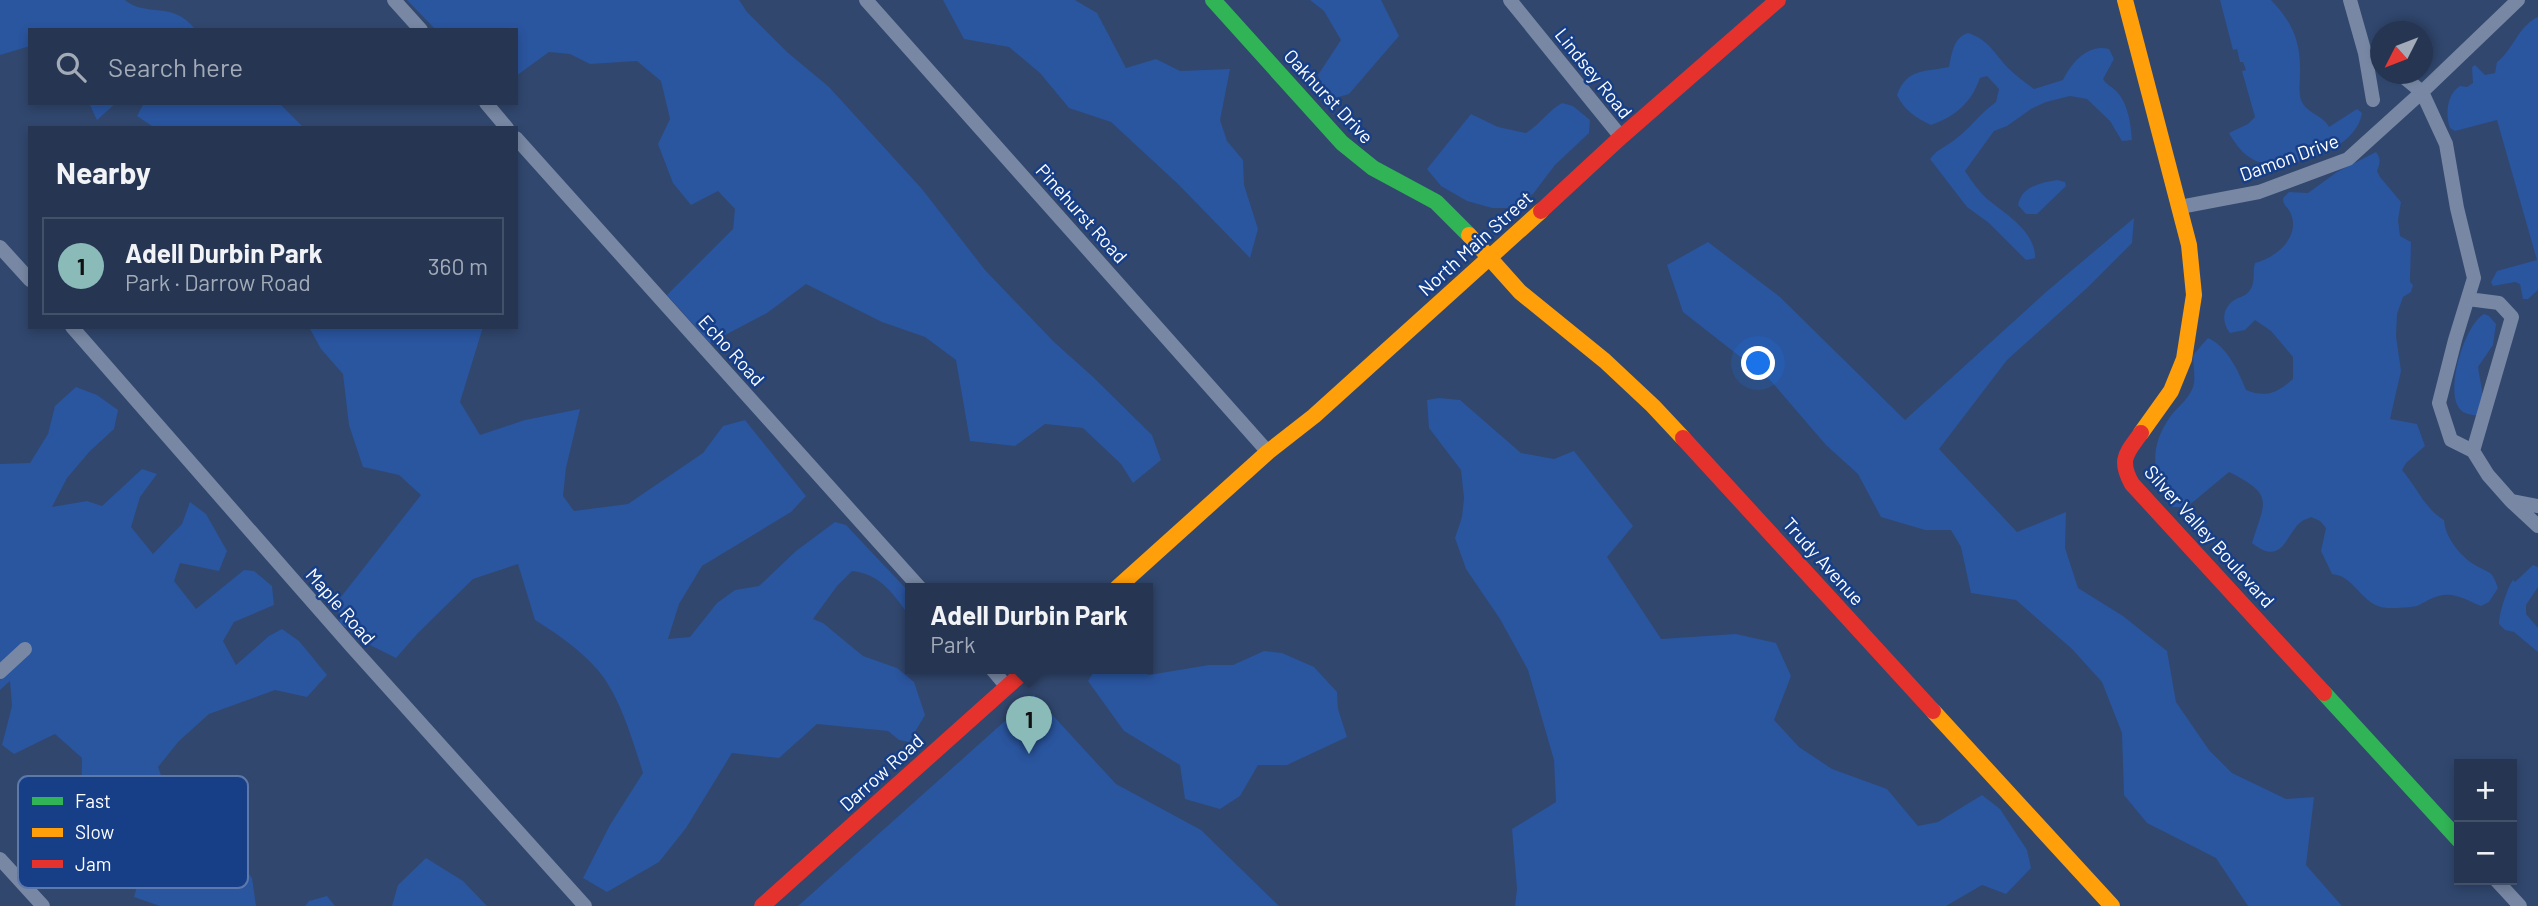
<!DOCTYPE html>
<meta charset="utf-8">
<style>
:root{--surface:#253552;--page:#31405c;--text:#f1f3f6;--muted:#a3abb8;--line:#425069;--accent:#8bbbb9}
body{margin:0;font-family:Barlow,sans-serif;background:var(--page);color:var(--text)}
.controls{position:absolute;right:21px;bottom:21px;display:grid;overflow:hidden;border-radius:0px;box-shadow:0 4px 10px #0003}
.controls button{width:63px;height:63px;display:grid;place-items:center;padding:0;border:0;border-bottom:2px solid var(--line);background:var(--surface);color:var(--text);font:35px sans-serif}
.compass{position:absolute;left:2370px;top:21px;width:63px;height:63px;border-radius:50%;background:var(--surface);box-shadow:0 4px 10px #0003;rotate:228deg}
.you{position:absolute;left:1759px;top:364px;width:24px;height:24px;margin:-18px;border:5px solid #fff;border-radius:50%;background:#1a73e8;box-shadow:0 0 0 10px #1a73e833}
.badge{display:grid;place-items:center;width:46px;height:46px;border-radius:50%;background:var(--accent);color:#111;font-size:23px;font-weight:700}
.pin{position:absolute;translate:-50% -58px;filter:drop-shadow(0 2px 4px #0008)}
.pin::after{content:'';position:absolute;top:37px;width:24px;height:21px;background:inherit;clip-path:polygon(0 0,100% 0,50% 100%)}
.popup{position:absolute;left:905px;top:583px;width:248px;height:91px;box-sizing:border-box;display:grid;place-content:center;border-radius:0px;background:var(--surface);filter:drop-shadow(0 2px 5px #0005);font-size:23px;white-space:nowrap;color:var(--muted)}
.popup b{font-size:26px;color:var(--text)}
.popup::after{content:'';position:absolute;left:50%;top:100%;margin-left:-14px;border:14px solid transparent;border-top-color:var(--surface)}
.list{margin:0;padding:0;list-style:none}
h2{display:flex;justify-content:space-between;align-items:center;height:91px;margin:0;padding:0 28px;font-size:30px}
h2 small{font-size:23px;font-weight:400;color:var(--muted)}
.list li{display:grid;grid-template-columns:46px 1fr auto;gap:21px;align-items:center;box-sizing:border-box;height:98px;margin:0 14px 14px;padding:0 14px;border:2px solid var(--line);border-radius:0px}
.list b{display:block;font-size:26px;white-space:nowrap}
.list p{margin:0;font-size:23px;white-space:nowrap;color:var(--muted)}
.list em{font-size:23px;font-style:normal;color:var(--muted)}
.icon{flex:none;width:38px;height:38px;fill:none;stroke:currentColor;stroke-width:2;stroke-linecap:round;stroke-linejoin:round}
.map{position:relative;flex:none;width:2538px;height:906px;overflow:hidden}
.search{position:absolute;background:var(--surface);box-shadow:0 4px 10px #0003;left:28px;top:28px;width:490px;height:77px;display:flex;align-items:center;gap:18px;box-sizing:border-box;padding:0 24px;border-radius:0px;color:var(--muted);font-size:26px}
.panel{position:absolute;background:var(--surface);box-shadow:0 4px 10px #0003;left:28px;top:126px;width:490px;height:203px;border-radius:0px}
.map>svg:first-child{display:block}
.green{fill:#2a559f}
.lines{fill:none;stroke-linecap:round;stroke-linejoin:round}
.street{stroke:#7888a4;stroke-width:14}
.fast{stroke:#30b455;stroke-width:16}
.slow{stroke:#ff9f0a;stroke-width:16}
.jam{stroke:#e5322d;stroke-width:16}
.labels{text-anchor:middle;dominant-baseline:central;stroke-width:5;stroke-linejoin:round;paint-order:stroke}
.street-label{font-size:19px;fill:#fff;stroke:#173f88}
.key{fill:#173f88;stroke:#5d79ac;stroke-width:2}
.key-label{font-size:19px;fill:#fff}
</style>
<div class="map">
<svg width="2538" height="906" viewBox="0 0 2538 906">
<rect width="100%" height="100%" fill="#31476e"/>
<!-- green -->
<path class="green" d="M0 0H125C147 18 172 0 195 29L30 30V46L0 55Z
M407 0H739L747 12 787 52 829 87 922 189 985 270 1054 342 1092 376 1152 435 1161 460 1133 483 1121 464 1083 428 1045 424 1015 446 970 441 956 360 925 337 882 322 806 284 767 313 710 343 667 295 733 229 735 209 718 191 691 205 673 183 658 144 670 119 661 81 637 61 590 64 570 54 549 52 516 76V30H436Z
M943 0H1075L1097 13 1126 68 1156 59 1180 71 1230 69 1220 120 1227 141 1243 160 1244 185 1258 229 1250 258 1179 185 1111 122 1069 108 1040 73 1009 47 964 39Z
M1310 0H1381L1399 36 1349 94 1328 100 1318 75 1341 40 1324 11Z
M2220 0H2271C2293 23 2301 42 2300 74 2300 83 2298 94 2302 102 2308 114 2323 115 2329 127L2357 109 2362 113C2357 150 2287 173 2256 161 2243 155 2236 145 2229 133L2248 124 2255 117 2242 71 2246 70 2243 62H2240L2237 49 2233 50Z
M2538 17V290L2528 299H2523L2520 284 2515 282 2493 286 2491 282 2497 271 2537 260 2497 120 2455 131 2450 128C2445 114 2447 94 2460 86L2467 87 2473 83 2472 67 2475 65 2485 75 2495 73 2497 62C2514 49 2518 26 2538 17Z
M1968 33C1988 39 1995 54 2008 68 2016 76 2026 83 2034 89L2063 80C2071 63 2088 43 2109 49L2114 59 2103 79C2107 85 2111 86 2116 91 2128 102 2131 125 2132 140L2122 141 2110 121 2087 99 2070 96 2046 102 2031 109 2007 126 1994 131 1965 171C1971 180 1978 190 1986 198 2004 213 2036 231 2035 258L2026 260 1989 223 1967 207 1930 159C1937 149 1944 148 1953 141 1969 130 1980 113 1996 102L1999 89 1987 76 1980 78C1971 103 1956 116 1931 125 1916 118 1904 110 1897 95 1907 68 1925 72 1949 67 1952 53 1953 38 1968 33Z
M89 103H116L97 120Z
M144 103H279L304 128H155L137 116Z
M1562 103 1573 106 1590 120 1589 133 1555 165 1533 194 1509 208H1492L1467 201 1441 186 1427 169 1471 114 1498 127 1526 133C1540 124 1548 111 1562 103Z
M2376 152C2381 158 2380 164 2377 171L2380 177 2401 202 2398 220 2400 236 2411 242 2410 282 2413 285 2411 292 2403 297 2397 314 2396 336 2401 371 2390 419 2417 424 2425 446 2406 463 2402 470C2416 486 2425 509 2444 520 2445 537 2460 556 2475 565 2479 568 2486 570 2490 573 2494 576 2496 583 2498 588L2489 602 2481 606C2469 601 2456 593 2444 595 2434 596 2427 601 2419 605 2415 608 2386 609 2381 607 2361 602 2354 576 2332 574L2321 551 2326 528 2320 521 2311 517C2308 519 2304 519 2301 522 2286 533 2283 568 2252 543 2265 501 2275 495 2229 472L2187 507H2172C2152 477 2148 448 2170 417 2177 407 2189 399 2193 387 2196 378 2193 365 2193 355L2208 338C2227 346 2239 372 2246 390 2266 398 2277 393 2293 379V357L2271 331 2255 320 2245 330 2230 333C2221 322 2222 307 2236 299 2242 296 2246 296 2250 290 2256 282 2252 272 2255 263 2276 258 2302 236 2290 212 2287 206 2283 206 2283 198L2289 192 2308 193 2337 172Z
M2057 180 2065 182 2066 186 2037 214H2026L2018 205C2022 186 2040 183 2057 180Z
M2134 218 2132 243 2087 288 2007 360 1939 449 2017 532 2066 512 2065 548 2078 588 2123 616 2167 651 2176 702 2209 750 2232 773 2286 799 2314 797 2306 865 2342 906H2248L2216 858 2147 823 2124 795 2122 733 2102 682 2072 649 2016 600 1971 593 1961 547 1951 530H1925L1881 517 1858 474 1826 445 1771 381 1683 312 1667 265 1708 242 1780 297 1905 420 2046 292Z
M2484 314 2489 316 2496 324 2493 345 2478 367 2484 402 2479 416C2472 415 2463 414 2459 408 2445 389 2465 324 2484 314Z
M309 327H483L460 402 480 435 525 420 580 409 566 468 563 496 574 511 628 504 703 453 723 426 745 420 806 496 791 512 702 566 679 604 668 639 690 637 717 603 735 590 759 586 796 551 835 522 846 525 910 593V617C894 595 881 574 852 571L837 586 813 619 823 623 863 656 897 668 914 682 925 715 909 742 899 740 888 731 817 724 779 758 732 753 686 828 659 862 607 892 583 878 610 825 643 773C633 741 619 693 596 668 578 648 557 634 535 620L518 564 473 579 418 633 396 658 366 643 340 623 337 602 421 495 399 475 363 467 349 425 343 374 321 349Z
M76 387 97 395 118 410 114 429 90 451 67 478 52 507 87 501 102 506 142 469 157 474 140 497 131 527 153 554 182 524 190 502 206 514 227 551 219 571 180 563 174 581 196 609 244 570 254 571 272 586 274 605 234 622 223 641 236 665 269 636 282 629 299 641 327 675 307 697 275 690 209 714 179 741 158 767 169 796 205 816 252 878 256 906H160L134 897 140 876 160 864 176 839 145 814 119 852 81 827 82 758 55 734 14 754 2 745 12 706 10 681 0 690V464L30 463 48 434 55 406Z
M1439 398 1460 400 1521 453 1554 459 1574 451 1633 526 1607 557 1661 639 1736 634 1776 643 1791 676 1774 720 1799 747 1832 769 1887 789 1918 826 1938 822 1982 795 2000 809 2027 850 2031 868 2006 894 1982 885 1946 906H1515L1517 889 1512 829 1556 802 1554 760 1528 670 1500 619 1466 569 1455 538 1462 517 1464 498 1461 470 1429 428 1427 400Z
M2533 565 2538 567V587L2526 605V614L2538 628V652L2514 632 2505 630 2499 624C2499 614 2507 588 2513 580L2515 582Z
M1264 651 1282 653 1314 667 1337 692 1338 709 1347 737 1287 765H1258L1240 796 1220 809 1185 799 1180 765 1124 731 1088 681 1096 668H1132L1149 675 1209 665H1233Z
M1034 695 1116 784 1201 830 1279 906H798Z
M426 858 463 881 487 906H392L398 885Z
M327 896 335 906H305L309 901Z"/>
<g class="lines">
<!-- street -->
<path class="street" d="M394 0 421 30
M866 0 1268 452
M1510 0 1621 137
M2350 0 2365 53 2380 58
M2365 53 2373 100
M2400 74 2422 92 2446 144 2457 208 2474 278 2455 340 2439 403 2451 440 2473 451
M486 103 507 128
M516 138 920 588
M2180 207 2259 192 2348 159 2422 92 2518 0
M0 247 30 280
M2468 299 2499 303 2512 317 2473 451 2488 475 2511 501 2538 506
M72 327 352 647 585 906
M2512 502 2538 526
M991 668 1007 687
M0 672 25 649
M0 859 43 906
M2496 880 2520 906"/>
<!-- fast -->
<path class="fast" d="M1213 0 1342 143 1373 168 1436 202 1469 235
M2324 693 2459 840"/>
<!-- slow -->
<path class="slow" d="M2125 0 2189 245 2194 295 2184 359 2171 391 2141 433
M1469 235 1520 292 1605 361 1653 406 1683 438
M1117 588 1268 452 1314 416 1541 211
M1933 711 2112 906"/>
<!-- jam -->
<path class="jam" d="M1541 211 1621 137 1778 0
M2141 433C2127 453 2118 459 2132 484L2324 693
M1683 438 1933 711
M762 906 1028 668"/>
</g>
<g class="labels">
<!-- street labels -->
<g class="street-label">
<text transform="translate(1594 73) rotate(51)">Lindsey Road</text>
<text transform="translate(1329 96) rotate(47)">Oakhurst Drive</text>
<text transform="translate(2289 157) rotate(-20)">Damon Drive</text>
<text transform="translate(1082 213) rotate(48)">Pinehurst Road</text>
<text transform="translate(1475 243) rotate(-42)">North Main Street</text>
<text transform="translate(732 350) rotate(48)">Echo Road</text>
<text transform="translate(2210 536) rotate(48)">Silver Valley Boulevard</text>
<text transform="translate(1824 561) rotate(48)">Trudy Avenue</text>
<text transform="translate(341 606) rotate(49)">Maple Road</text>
<text transform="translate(881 772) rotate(-42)">Darrow Road</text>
</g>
</g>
<!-- legend -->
<rect x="18" y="776" width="230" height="112" rx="10" class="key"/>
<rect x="32" y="797" width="31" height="8" fill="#30b455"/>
<rect x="32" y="828" width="31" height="9" fill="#ff9f0a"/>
<rect x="32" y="860" width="31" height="8" fill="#e5322d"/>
<g class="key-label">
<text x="75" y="808">Fast</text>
<text x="75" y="839">Slow</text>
<text x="75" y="871">Jam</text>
</g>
</svg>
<div class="controls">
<button>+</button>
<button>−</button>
</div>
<svg class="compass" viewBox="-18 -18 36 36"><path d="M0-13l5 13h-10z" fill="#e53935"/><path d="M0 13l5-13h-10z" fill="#a3abb8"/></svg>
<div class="you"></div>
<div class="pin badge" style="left:1029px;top:754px">1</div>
<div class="popup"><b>Adell Durbin Park</b>Park</div>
<div class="search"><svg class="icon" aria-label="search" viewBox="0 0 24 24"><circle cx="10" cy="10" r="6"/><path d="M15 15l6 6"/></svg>Search here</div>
<section class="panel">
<h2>Nearby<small></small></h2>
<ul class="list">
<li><span class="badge">1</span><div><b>Adell Durbin Park</b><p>Park · Darrow Road</p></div><em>360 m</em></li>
</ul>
</section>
</div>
